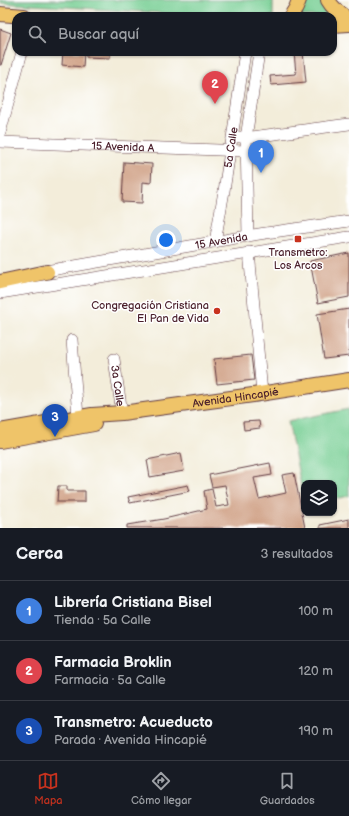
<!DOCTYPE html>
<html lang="es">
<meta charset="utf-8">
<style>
:root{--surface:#171b24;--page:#20242c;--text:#f1f3f6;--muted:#9ea1a6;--line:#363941;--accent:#c8321e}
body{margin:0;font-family:"Balsamiq Sans",sans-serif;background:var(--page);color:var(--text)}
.controls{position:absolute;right:12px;bottom:12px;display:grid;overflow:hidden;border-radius:8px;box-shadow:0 1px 3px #0004}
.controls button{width:36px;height:36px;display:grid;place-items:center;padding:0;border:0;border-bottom:1px solid var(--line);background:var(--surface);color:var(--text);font:20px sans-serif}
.you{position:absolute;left:166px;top:240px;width:14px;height:14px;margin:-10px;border:3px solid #fff;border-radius:50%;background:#1a73e8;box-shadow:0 0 0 6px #1a73e833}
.badge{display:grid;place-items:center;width:26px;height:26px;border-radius:50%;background:var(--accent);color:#fff;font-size:13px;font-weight:700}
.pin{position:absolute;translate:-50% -33px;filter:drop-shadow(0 1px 2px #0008)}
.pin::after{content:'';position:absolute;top:21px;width:14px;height:12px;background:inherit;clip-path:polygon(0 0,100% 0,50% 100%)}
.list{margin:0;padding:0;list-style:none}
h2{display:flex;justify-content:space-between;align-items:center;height:52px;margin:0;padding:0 16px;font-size:17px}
h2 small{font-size:13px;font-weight:400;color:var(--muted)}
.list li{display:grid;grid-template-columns:26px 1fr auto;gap:12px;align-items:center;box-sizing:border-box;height:60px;padding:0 16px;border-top:1px solid var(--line)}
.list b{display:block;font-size:15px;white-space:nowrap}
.list p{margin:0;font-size:13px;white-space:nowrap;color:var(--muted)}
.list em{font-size:13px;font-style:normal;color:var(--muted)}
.icon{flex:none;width:22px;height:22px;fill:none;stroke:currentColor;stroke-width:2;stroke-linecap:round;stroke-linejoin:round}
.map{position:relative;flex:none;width:349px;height:528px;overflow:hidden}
.search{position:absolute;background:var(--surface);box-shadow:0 1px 3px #0004;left:12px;right:12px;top:12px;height:44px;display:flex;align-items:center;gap:10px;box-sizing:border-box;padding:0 14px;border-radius:12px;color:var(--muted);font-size:15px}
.sheet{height:232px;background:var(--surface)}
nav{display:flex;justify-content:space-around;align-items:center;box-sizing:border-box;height:56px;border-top:1px solid var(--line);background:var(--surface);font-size:11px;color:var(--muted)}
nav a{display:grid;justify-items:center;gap:2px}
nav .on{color:var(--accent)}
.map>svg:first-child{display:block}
.green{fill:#78cf94;stroke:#617760}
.building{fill:#d2a58b}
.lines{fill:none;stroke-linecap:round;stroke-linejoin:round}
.minor-casing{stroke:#633e45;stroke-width:12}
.major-casing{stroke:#633e45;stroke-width:16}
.minor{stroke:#fff;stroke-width:11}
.major{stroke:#efc469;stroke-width:14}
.poi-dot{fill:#c8321e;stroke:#fff;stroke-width:1.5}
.labels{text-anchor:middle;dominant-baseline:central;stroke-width:3;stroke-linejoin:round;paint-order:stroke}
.street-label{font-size:11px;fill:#4a1f2b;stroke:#fff}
.poi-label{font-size:11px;fill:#4a1f2b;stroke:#fff}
</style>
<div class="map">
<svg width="349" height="528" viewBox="0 0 349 528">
<rect width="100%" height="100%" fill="#fff"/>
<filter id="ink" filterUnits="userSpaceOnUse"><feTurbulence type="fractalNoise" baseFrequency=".025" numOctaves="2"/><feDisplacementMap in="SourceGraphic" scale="8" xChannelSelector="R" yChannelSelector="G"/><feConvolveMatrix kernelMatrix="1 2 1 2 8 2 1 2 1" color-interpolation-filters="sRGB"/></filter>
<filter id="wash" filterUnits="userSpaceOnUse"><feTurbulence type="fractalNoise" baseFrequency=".012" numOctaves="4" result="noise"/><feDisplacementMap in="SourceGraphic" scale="16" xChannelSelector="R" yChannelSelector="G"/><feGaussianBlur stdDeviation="0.9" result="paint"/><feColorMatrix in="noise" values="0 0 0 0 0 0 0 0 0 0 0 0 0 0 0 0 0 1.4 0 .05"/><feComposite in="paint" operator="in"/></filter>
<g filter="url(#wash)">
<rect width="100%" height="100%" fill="#f3edda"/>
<!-- green -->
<path class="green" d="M0 0H273V16H211L0 3Z
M304 0H323L336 17H333V16H298Z
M349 409V496L334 499V483H304V500L288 421Z"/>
<g id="blocks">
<!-- building -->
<path class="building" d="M0 29 11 33 1 65H0Z
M63 52H84L83 67 62 65Z
M86 52H110V58L86 57Z
M294 52H303L306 82 271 85 270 76 296 74Z
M124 162 152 164 151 183 143 182 142 203 122 202Z
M349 253V297L318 303 310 261Z
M349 309V356L324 359 317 314Z
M251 355 254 380 217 384 214 359Z
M259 421 260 428 244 430 243 422Z
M181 453 184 471 150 477 147 460Z
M270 463 272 475 254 478 259 499 286 493 282 475 294 473 305 528H127V525L164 519 207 509 204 491 212 489 216 507 229 505 225 485 212 487 209 475Z
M188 485 190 491 130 503 128 497Z
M58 486H67V491H85V502H57Z
M349 519V528H320V525Z"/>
</g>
</g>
<g filter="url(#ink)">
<use href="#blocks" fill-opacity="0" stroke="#633e45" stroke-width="1"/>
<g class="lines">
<!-- minor casing -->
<g class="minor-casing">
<g id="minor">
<path d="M0 133 22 52"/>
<path d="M239 137H252L349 124"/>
<path id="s1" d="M0 142 246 151"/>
<path d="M248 236 246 138 259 52"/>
<path id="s2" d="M215 242 224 191 245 52"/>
<path d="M249 252 262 393"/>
<path id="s3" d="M40 272 259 234 349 221"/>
<path d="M0 293 349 237"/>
<path d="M72 340 78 417"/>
<path id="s4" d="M114 359 122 413"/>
</g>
</g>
<!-- major casing -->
<g class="major-casing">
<g id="major">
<path d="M328 0C333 9 341 15 349 20"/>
<path d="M0 14 24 16"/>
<path d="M291 16 296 8 299 0"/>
<path d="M333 25 349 24"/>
<path d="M0 282 47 272"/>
<path id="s5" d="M0 431 92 415 122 413 253 395 349 380"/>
<path d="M0 441 94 424"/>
</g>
</g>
<!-- minor -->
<use href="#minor" class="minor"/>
<!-- major -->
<use href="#major" class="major"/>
</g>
</g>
<!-- markers -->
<g class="poi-dot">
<rect x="294" y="235" width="8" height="8" rx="2"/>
<circle cx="217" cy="311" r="4"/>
</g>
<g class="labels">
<!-- street labels -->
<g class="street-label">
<text stroke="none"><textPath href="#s1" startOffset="123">15 Avenida A</textPath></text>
<text stroke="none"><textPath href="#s2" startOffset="96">5a Calle</textPath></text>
<text stroke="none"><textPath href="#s3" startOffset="184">15 Avenida</textPath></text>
<text stroke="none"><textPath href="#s4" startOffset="27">3a Calle</textPath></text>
<text stroke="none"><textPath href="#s5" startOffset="238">Avenida Hincapié</textPath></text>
</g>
<!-- poi labels -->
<g class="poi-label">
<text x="298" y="252">Transmetro:<tspan x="298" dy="13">Los Arcos</tspan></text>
<text x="209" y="305" text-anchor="end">Congregación Cristiana<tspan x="209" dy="13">El Pan de Vida</tspan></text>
</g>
</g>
</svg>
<div class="controls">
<button><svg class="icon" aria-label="layers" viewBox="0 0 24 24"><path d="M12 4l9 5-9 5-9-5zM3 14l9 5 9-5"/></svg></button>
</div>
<div class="you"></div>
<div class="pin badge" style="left:261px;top:173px;background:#3f7fe0">1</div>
<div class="pin badge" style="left:215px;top:104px;background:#e0444e">2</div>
<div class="pin badge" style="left:55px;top:437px;background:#1a4fb4">3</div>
<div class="search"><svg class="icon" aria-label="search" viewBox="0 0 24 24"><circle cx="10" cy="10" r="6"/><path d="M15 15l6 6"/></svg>Buscar aquí</div>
</div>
<section class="sheet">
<h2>Cerca<small>3 resultados</small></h2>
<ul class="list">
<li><span class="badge" style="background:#3f7fe0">1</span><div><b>Librería Cristiana Bisel</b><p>Tienda · 5a Calle</p></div><em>100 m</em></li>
<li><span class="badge" style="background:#e0444e">2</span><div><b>Farmacia Broklin</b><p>Farmacia · 5a Calle</p></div><em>120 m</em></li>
<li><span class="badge" style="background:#1a4fb4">3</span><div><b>Transmetro: Acueducto</b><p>Parada · Avenida Hincapié</p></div><em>190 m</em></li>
</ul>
</section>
<nav>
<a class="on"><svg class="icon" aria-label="map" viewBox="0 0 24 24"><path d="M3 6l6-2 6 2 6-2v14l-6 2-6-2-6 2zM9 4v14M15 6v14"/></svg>Mapa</a>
<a><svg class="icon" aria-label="directions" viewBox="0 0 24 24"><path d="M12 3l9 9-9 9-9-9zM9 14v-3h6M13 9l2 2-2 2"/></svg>Cómo llegar</a>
<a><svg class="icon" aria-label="saved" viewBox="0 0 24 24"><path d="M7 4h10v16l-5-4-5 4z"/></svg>Guardados</a>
</nav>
